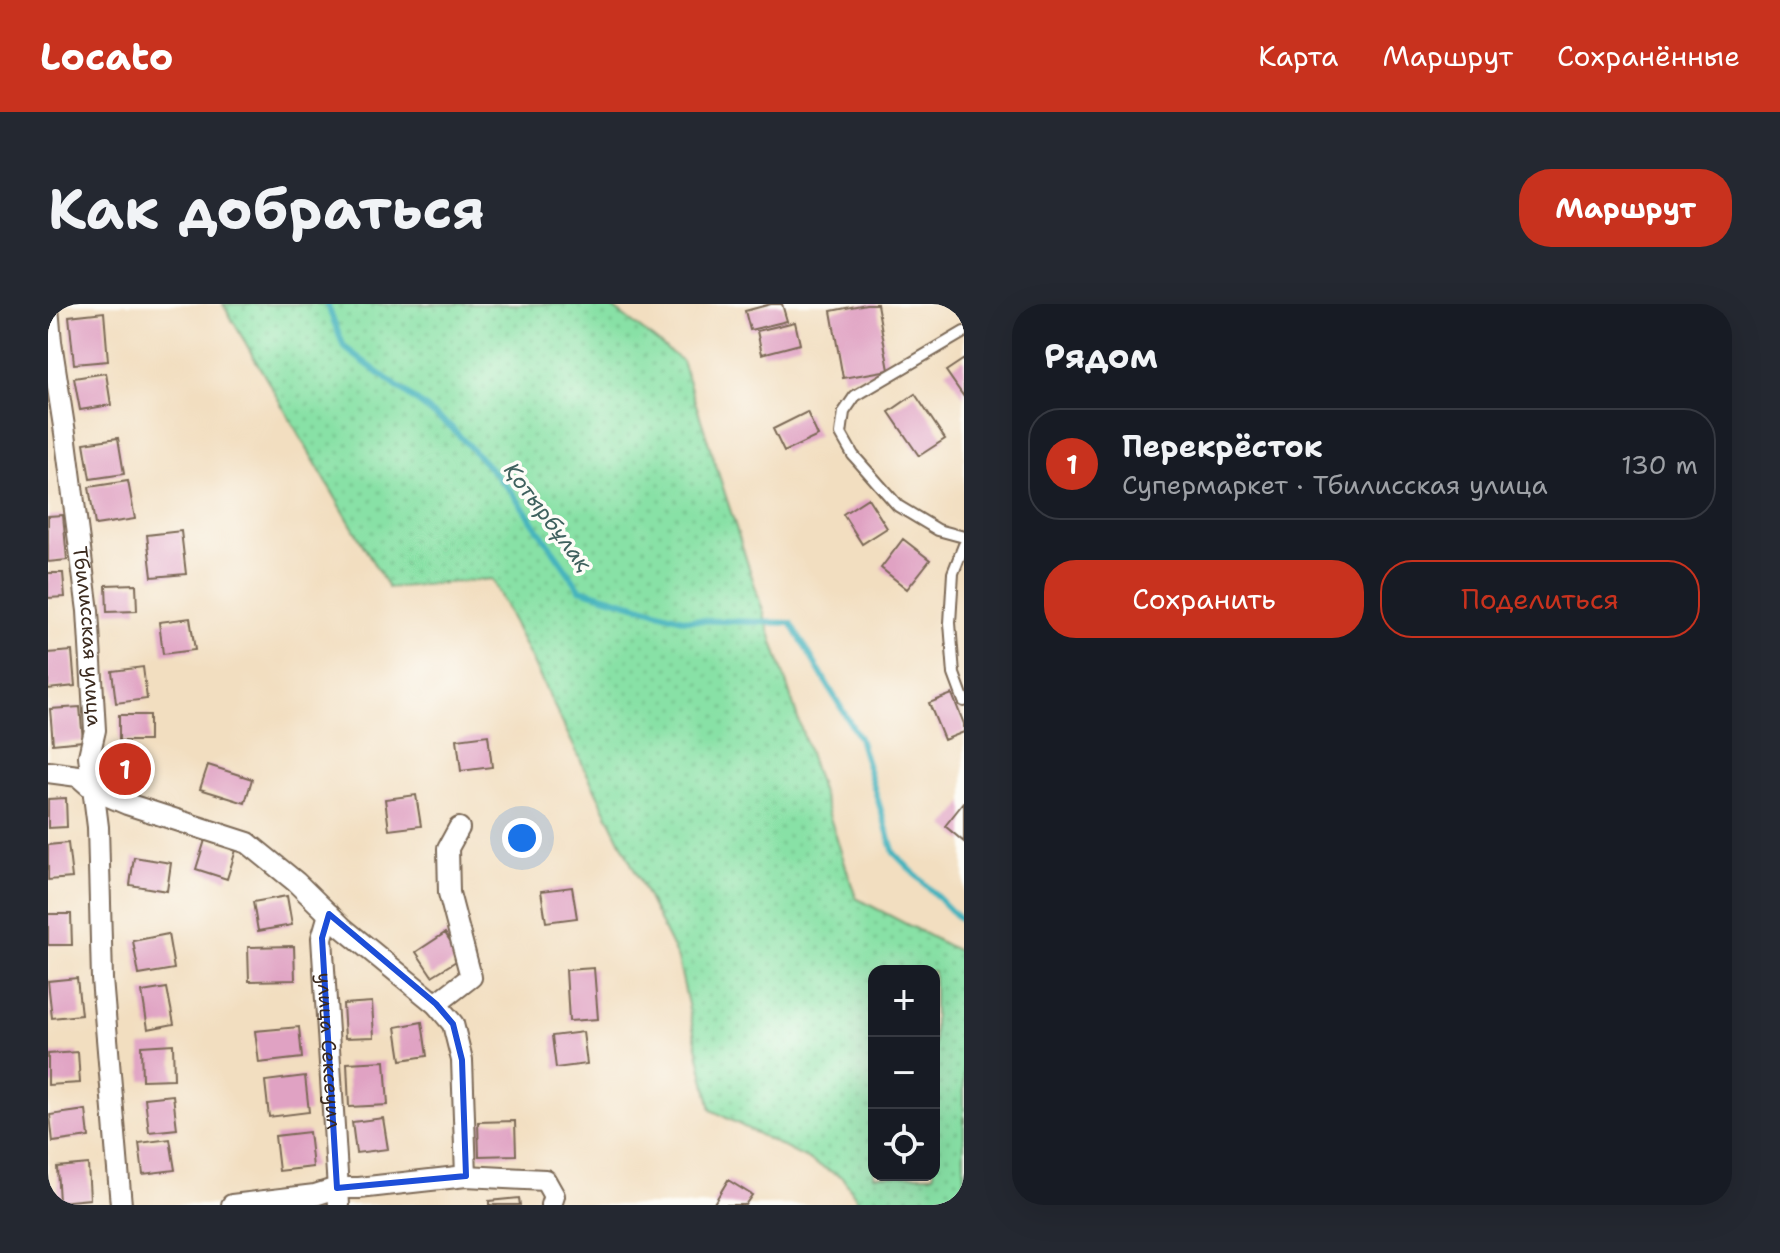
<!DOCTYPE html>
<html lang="ru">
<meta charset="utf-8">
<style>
:root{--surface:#171b24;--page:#242831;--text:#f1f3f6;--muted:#9ea1a6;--line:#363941;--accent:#c8321e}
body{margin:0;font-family:"Shantell Sans",sans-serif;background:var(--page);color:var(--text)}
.controls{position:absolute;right:24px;bottom:24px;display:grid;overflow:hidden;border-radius:16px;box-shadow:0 8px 32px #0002}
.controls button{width:72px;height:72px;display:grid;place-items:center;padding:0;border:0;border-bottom:2px solid var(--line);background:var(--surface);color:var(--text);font:40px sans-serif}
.you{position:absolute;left:474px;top:534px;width:28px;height:28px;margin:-20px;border:6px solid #fff;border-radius:50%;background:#1a73e8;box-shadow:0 0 0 12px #1a73e833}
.badge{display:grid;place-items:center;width:52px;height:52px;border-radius:50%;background:var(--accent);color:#fff;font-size:26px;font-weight:700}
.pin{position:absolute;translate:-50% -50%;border:4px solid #fff;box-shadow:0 2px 8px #0006}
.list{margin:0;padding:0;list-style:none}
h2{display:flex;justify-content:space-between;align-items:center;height:104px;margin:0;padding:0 32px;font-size:34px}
h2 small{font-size:26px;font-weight:400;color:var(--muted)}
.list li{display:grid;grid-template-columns:52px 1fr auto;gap:24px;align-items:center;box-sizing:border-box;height:112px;margin:0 16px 16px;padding:0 16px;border:2px solid var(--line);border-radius:32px}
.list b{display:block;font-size:30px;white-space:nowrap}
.list p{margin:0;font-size:26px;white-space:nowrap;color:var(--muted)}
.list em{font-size:26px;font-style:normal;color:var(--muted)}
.actions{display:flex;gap:16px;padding:24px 32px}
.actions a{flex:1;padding:18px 0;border:2px solid var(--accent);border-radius:32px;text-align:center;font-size:28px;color:var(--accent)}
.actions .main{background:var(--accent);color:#fff}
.icon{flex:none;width:44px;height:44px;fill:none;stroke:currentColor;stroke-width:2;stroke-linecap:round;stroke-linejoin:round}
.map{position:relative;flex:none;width:916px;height:901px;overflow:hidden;border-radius:32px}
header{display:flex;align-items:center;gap:48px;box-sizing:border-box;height:112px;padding:0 40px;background:var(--accent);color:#fff}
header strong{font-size:38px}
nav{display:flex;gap:44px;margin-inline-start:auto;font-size:28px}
.intro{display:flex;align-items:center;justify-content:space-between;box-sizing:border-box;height:192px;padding:0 48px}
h1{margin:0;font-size:56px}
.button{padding:20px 36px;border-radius:32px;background:var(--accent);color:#fff;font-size:28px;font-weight:700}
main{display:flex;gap:48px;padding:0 48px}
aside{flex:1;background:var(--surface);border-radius:32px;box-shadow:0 8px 32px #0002}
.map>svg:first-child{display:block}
.grass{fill:url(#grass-dots);stroke:#628662;stroke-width:2;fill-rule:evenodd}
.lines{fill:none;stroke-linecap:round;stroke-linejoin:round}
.stream{stroke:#44b3bd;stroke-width:6}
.building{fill:#e0a2c3}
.service-casing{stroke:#7b6957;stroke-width:14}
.minor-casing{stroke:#7b6957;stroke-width:24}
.service{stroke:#fff;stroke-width:10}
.minor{stroke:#fff;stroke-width:20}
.marked{fill:none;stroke:#1d4ed8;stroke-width:6;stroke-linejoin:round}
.labels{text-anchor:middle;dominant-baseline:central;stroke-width:7;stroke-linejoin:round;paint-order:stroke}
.street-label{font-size:20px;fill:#3b2a1e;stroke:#fdfcf7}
.water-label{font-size:22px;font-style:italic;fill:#3f615e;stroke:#fdfcf7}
</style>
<header>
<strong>Locato</strong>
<nav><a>Карта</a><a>Маршрут</a><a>Сохранённые</a></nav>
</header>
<div class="intro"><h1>Как добраться</h1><a class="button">Маршрут</a></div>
<main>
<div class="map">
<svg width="916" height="901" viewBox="0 0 916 901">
<defs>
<pattern id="grass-dots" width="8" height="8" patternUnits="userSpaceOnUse" patternTransform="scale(2)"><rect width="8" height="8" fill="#88e1a6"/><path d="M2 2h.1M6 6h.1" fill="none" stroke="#76c18e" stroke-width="1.8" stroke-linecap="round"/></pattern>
</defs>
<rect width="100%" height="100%" fill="#fdfcf7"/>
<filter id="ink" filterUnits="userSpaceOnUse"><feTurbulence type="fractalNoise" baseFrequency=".0125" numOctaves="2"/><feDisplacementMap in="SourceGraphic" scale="16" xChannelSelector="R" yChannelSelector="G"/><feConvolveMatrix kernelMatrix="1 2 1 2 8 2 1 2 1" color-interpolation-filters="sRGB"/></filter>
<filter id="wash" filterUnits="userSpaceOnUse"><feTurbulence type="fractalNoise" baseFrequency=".006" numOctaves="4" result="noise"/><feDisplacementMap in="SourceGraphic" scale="32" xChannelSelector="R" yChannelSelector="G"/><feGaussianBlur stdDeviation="1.8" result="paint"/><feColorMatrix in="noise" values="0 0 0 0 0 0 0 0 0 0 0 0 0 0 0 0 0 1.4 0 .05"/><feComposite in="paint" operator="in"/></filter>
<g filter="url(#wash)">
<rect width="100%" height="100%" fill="#f2dec0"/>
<!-- grass -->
<path class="grass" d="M175 0H560L634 57 808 594 916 650V901H807L810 896 794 873 663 806 630 655 444 275 340 284ZM826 667H886V871H826Z"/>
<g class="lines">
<!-- stream -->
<path class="stream" d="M279 0 296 43 403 123 464 188 532 285 638 316 743 319 811 434 846 549 916 620"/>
</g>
<g id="blocks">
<!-- building -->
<path class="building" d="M723 0H734L739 17 702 26 697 7Z
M818 0H829L841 66 795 74 783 7Z
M56 8 60 57 26 60 21 12Z
M747 18 752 40 714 50 709 27Z
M916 55V93L898 67Z
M58 69 63 101 32 106 26 74Z
M867 90 897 135 871 152 841 108Z
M759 108 770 132 736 148 725 125Z
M70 134 76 170 42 175 36 139Z
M80 177 87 215 47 221 41 183Z
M820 194 839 224 814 240 795 210Z
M15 211 19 256 0 258V212Z
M133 227 138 270 104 273 99 231Z
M855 235 882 256 859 285 833 264Z
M0 269H15L17 293 0 294Z
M88 280 89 307 59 308 58 281Z
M142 314 147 346 115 350 111 318Z
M24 347 27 382 0 385V349Z
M95 363 99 395 68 399 64 367Z
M904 390 916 420V428L896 436 881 399Z
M32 403 35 437 5 440 2 405Z
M71 411H101V437H71Z
M440 431 444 463 413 467 409 435Z
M89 451 91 476 64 478 62 453Z
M160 461 204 475 197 499 152 485Z
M368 491 373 522 341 526 337 495Z
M18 494 19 523 0 524V495Z
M916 498V538L897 522Z
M157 536 188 546 179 575 148 565Z
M20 539 24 574 0 576V541Z
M86 553 123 559 119 587 82 581Z
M524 583 529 614 498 618 493 587Z
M239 592 244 621 210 627 205 598Z
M0 610H23L24 641H0Z
M397 629 413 654 384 672 368 648Z
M120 630 126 665 91 671 85 637Z
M246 642 247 676 201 677 200 643Z
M546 664 550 715 521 717 518 666Z
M29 674 33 711 4 714 0 677Z
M119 684 126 720 100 725 94 688Z
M324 698 326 733 297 734 295 700Z
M374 718 379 752 353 756 348 723Z
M251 723 254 754 211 759 207 727Z
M535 728 539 760 508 764 504 732Z
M125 740 126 775 94 776 93 742Z
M30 748 32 779 0 781V750Z
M337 757 340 801 301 803 299 759Z
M257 772 261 808 221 813 217 777Z
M125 791 129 825 101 828 97 794Z
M38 806 41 833 5 838 2 811Z
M335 814 340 845 308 849 304 818Z
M467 817 468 851 431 852 430 818Z
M261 828 265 863 231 867 227 832Z
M122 835 127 866 95 870 91 839Z
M40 860 42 895 11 898 9 863Z
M680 876 704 891 697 901H665Z
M471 894 472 901H441V897Z"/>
</g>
</g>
<g filter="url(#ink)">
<use href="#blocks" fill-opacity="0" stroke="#7b6957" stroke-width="2"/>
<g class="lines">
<!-- service casing -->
<g class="service-casing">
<path id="service" d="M916 28 807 92 796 108 793 130 805 151 850 202 890 226 916 233
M916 241 905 269 902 319 906 370 916 397"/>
</g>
<!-- minor casing -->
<g class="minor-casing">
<g id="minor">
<path id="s1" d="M0 3 3 38 17 129 40 307 47 426 41 452 50 523 54 675 73 901"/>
<path d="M0 468 30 472 46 486 79 500 200 539 248 578 295 624 388 700 405 720 414 756 418 872"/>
<path id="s2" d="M281 610 274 634 291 901"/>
<path d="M388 700 423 673 401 589 400 544 411 524"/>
<path d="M184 901 267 891 289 884H311L418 872 497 876 506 892 503 901"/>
</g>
</g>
<!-- service -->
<use href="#service" class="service"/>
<!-- minor -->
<use href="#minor" class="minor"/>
</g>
</g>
<!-- marked area -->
<path class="marked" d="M281 610 388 700 405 720 414 756 418 872 289 884 274 634Z"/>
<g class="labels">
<!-- street labels -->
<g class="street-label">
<text stroke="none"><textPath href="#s1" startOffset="332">Тбилисская улица</textPath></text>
<text stroke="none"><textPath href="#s2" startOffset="138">улица Сексеуил</textPath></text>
</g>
<!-- water labels -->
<g class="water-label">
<text transform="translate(500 213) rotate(53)">Қотырбұлақ</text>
</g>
</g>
</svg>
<div class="controls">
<button>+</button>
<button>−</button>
<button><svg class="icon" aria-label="locate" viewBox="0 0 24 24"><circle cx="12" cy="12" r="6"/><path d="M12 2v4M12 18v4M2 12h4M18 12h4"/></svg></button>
</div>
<div class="you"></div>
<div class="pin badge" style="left:77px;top:465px">1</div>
</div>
<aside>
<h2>Рядом<small></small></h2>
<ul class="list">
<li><span class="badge">1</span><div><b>Перекрёсток</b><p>Супермаркет · Тбилисская улица</p></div><em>130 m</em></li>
</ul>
<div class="actions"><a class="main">Сохранить</a><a>Поделиться</a></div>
</aside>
</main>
